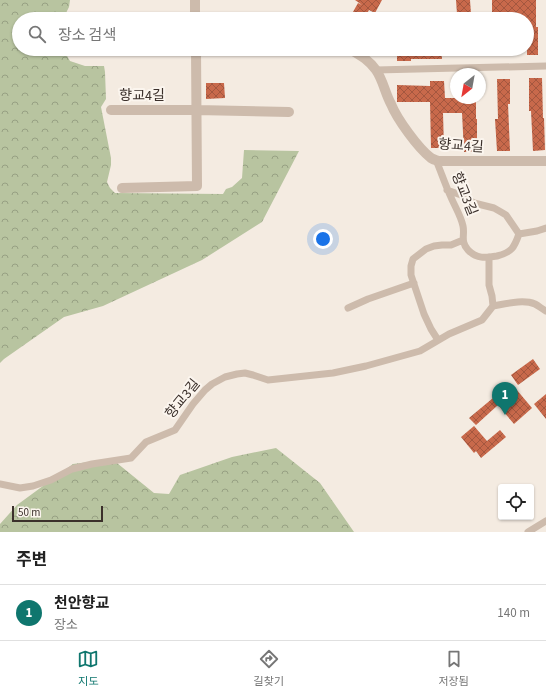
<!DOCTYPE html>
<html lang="ko">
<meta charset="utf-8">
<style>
:root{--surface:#fff;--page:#f6f6f6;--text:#222;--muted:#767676;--line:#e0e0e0;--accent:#0f766e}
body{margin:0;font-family:"Source Sans 3","Noto Sans KR",sans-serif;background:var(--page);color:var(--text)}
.controls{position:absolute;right:12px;bottom:12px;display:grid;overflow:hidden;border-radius:4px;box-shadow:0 1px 3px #0004}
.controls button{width:36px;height:36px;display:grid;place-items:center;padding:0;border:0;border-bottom:1px solid var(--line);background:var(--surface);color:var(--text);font:20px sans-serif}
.compass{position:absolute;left:450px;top:68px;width:36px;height:36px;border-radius:50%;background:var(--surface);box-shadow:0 1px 3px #0004;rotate:211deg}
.scale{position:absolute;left:12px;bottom:10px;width:91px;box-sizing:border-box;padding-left:4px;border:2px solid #3b302b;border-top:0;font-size:11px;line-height:14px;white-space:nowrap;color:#3b302b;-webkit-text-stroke:3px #fbf5ee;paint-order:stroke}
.you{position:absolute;left:323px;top:239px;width:14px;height:14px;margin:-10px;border:3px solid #fff;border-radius:50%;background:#1a73e8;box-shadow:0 0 0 6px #1a73e833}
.badge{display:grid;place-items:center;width:26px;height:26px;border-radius:50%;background:var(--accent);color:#fff;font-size:13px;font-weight:700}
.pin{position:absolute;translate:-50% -33px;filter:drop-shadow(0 1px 2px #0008)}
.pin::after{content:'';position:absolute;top:21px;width:14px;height:12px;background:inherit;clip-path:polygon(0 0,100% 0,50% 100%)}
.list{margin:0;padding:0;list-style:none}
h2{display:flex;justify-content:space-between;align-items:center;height:52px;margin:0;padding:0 16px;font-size:17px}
h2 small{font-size:13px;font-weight:400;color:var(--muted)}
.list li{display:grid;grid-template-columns:26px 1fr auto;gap:12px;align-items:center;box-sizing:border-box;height:56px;padding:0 16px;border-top:1px solid var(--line)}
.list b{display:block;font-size:15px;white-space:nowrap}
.list p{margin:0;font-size:13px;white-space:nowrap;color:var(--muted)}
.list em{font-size:13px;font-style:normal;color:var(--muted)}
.icon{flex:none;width:22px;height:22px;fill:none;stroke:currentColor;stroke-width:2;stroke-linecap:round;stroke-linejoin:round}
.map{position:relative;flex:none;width:546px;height:532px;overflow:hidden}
.search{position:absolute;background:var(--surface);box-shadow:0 1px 3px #0004;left:12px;right:12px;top:12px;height:44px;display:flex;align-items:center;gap:10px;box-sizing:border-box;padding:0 14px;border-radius:22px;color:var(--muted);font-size:15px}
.sheet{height:108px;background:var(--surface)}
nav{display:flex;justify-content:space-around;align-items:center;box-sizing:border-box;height:56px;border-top:1px solid var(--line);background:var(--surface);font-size:11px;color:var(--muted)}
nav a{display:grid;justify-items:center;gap:2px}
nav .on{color:var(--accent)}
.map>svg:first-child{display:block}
.forest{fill:url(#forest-crowns)}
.building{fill:url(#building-cross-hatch)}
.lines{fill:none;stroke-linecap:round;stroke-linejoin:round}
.service{stroke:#cdbbac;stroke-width:7}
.minor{stroke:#cdbbac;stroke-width:10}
.labels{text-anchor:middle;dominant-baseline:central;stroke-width:4;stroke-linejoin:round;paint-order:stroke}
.street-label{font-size:14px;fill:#3b302b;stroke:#fbf5ee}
</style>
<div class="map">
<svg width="546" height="532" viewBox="0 0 546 532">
<defs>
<pattern id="forest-crowns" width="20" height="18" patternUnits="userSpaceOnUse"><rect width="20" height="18" fill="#b8c4a0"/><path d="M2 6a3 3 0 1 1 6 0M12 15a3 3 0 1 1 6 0" fill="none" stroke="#97a083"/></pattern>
<pattern id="building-cross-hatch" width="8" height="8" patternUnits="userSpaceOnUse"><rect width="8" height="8" fill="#c8694b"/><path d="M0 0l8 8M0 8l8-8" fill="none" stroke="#a4573f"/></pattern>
</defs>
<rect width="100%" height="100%" fill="#f4ebe1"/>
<!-- forest -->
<path class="forest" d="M0 0H70L69 7 63 19H19V49H63L70 61 85 66H104L105 72 106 99 101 107 111 158V165L107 182 110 188 115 193 223 194 226 189 232 187 242 178 244 150 299 151 262 222 202 260 103 306 64 317 4 359 0 363Z
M276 448 320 483 354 532H0V524L17 505 73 464 112 459 154 493 169 494 180 475 232 457Z"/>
<!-- building -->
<path class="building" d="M355 0H382L375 13 369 10 364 19H349L358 3 362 5Z
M456 0H470L471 14H457Z
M492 0H536V27H538V55H527V19H492Z
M397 49H441L442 59H411V61H397Z
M529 78H542L543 118H544L545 150 533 151 531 111H529Z
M497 79H510V104H508L510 151H497L495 119H498Z
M430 81H444L445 98H476V119H477V152H464L462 113H443L444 148H431L430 102H397V85L430 86Z
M206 83H224L225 98 206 99Z
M533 359 540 369 518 385 511 375Z
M516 389 532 408 514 424 498 405 476 425 469 418 493 398 492 397 499 391 505 399Z
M546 394V419L534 404Z
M474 426 487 441 500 430 506 437 481 458 476 451 474 453 461 437Z"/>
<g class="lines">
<!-- service -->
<path class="service" d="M376 70 546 66
M436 160C441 172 445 184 450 195 454 205 461 216 463 226 465 235 460 241 468 250 477 259 485 258 497 256 512 252 514 248 519 234
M447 190 461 195 474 203 494 208 501 212 506 215 519 234 537 231 546 228
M489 257V285L492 296 493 306
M348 308 368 299 414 283
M438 340 431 329 424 314 411 275V266L413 259 426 249 434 246 442 245H451L463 240
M0 484 20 488 33 486 51 480 72 469 92 464 131 458 146 442 175 430 193 404 205 390 212 384 225 377 237 374 245 373 253 375 268 380 333 373 366 366 420 351 449 334 482 320 493 306C505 304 523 299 535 304 539 306 542 309 546 311
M528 532 546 521"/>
<!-- minor -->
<path class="minor" d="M88 17 177 19
M195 19V0
M350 49C360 55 369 60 376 70 383 80 385 93 391 104 397 119 418 148 431 158 434 160 436 160 439 161H546
M111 110H197L289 112
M122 188 197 186 196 49"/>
</g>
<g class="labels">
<!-- street labels -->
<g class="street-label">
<text x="142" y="96">향교4길</text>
<text transform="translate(461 146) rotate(4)">향교4길</text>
<text transform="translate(464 194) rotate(68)">향교3길</text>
<text transform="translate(183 399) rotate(-51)">향교3길</text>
</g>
</g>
</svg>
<div class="controls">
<button><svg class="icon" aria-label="locate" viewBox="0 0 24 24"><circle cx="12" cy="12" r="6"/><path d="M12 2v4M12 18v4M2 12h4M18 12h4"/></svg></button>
</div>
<svg class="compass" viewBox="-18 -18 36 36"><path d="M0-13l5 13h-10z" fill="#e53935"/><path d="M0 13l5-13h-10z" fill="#767676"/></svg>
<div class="scale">50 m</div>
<div class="you"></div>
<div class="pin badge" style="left:505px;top:415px">1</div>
<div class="search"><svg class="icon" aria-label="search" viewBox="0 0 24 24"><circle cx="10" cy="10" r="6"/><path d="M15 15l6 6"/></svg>장소 검색</div>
</div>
<section class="sheet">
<h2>주변<small></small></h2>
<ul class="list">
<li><span class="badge">1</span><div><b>천안향교</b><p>장소</p></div><em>140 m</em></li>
</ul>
</section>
<nav>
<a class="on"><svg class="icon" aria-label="map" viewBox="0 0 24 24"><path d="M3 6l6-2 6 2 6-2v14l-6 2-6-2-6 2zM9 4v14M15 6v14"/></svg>지도</a>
<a><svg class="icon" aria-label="directions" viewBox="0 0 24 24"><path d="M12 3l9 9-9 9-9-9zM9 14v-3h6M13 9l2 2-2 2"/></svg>길찾기</a>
<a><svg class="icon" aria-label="saved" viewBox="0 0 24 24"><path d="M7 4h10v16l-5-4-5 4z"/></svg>저장됨</a>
</nav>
